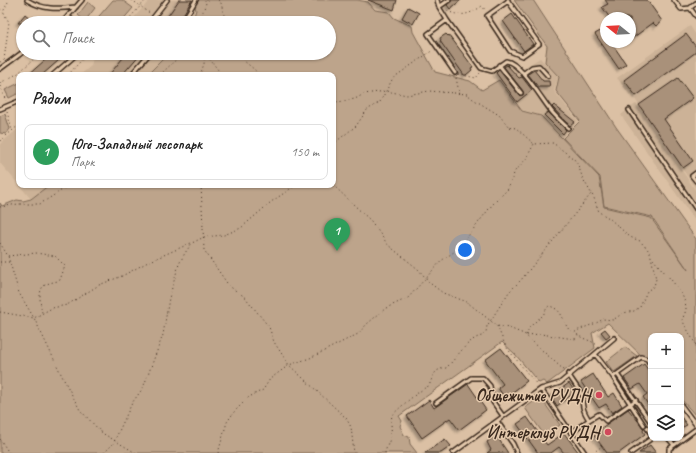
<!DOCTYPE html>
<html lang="ru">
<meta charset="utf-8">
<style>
:root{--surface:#fff;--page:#f6f6f6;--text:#222;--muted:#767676;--line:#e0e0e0;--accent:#0f766e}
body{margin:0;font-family:Caveat,sans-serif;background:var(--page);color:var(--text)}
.controls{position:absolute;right:12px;bottom:12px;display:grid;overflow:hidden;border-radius:8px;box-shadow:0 1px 3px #0004}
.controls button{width:36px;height:36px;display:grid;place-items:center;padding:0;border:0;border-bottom:1px solid var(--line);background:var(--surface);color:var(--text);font:20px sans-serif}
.compass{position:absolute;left:600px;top:12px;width:36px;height:36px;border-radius:50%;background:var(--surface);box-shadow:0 1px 3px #0004;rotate:288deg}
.you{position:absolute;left:465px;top:250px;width:14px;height:14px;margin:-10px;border:3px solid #fff;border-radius:50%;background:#1a73e8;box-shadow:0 0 0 6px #1a73e833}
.badge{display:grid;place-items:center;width:26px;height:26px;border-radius:50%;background:var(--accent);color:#fff;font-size:13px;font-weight:700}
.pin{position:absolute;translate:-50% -33px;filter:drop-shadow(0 1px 2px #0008)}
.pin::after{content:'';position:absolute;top:21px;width:14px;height:12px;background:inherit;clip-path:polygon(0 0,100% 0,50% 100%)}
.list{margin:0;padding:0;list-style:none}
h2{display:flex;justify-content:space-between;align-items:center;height:52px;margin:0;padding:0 16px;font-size:17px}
h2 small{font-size:13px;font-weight:400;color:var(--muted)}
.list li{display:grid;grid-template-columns:26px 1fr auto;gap:12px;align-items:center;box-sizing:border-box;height:56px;margin:0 8px 8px;padding:0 8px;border:1px solid var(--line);border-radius:8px}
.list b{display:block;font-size:15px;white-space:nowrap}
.list p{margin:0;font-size:13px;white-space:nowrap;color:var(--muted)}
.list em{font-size:13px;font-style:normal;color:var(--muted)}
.icon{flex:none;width:22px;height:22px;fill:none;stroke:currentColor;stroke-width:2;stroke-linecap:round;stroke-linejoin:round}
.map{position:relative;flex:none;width:696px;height:453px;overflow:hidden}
.search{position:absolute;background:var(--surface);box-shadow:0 1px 3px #0004;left:16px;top:16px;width:320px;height:44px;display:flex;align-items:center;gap:10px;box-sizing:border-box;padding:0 14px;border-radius:22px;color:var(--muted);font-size:15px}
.panel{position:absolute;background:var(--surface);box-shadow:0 1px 3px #0004;left:16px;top:72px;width:320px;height:116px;border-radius:8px}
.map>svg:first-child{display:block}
.built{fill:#ccb297}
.green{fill:#bda48b;stroke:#7c6754}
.building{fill:#a9917a;stroke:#3b2a1e;filter:url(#shadow)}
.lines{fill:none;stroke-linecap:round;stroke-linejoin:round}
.lane-casing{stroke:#3b2a1e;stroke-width:6}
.path{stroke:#3b2a1e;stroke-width:1;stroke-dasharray:1 3;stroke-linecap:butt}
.lane{stroke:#e5caad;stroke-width:3}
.poi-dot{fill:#d1495b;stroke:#e5caad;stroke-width:1.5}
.labels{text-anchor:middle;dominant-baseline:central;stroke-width:3;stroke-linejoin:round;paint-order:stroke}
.poi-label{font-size:17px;font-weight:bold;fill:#3b2a1e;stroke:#e5caad;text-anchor:end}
</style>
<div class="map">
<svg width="696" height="453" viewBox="0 0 696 453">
<defs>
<filter id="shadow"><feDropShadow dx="-2.5" dy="2.5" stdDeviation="1" flood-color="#0004"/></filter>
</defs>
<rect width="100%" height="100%" fill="#dbc0a4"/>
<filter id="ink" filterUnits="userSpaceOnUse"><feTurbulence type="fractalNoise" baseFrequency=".025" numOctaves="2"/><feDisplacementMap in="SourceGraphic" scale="8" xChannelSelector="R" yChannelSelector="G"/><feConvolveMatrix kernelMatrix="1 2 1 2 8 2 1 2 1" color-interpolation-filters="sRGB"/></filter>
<g filter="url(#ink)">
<!-- built -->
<path class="built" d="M150 0H203L195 23H129Z
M690 26 696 35V54L633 99 617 78Z
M94 53H172L151 75H80L91 66Z
M696 55V189L635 99Z
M540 58 558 77 554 91 578 121 562 137 542 116 522 110 494 72 508 63 522 69Z
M636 104 696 191V202L631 107Z
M626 111 696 214V222L621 115Z
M19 128V185L0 163V144Z
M19 185H51L31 199Z"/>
<!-- green -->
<path class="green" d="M113 0H122L133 8 120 23H93Z
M193 0H357L368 2 375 10 389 12 394 18 412 26 413 32 435 72 470 81 482 90 499 80 522 111 541 116 599 177 604 207 651 218 688 270 652 217 604 206 600 177 563 138 580 121 556 91 559 77 545 62 547 46 514 0H533L616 127 696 239V416L681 399V336H651V365L608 323 592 333 595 348 547 384 543 381 539 383 515 354 502 342 399 416 402 421 400 426 404 435 409 437 410 444 417 453H0V203L2 206 17 200 23 201 31 199 49 185H333V75H147L169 53H329V23H191V16H194L196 10Z
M88 2 95 8 85 21 78 15Z
M19 83V93L9 98 5 90Z
M5 114 10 129 6 134 0 133V116Z
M625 347 637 356 614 372 606 362Z
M540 397 560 425 545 436 525 408Z"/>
<!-- building -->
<path class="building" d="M179 0H192L178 23H163Z
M368 0H397L394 10Z
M452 0H461L450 9 447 5Z
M605 0H647L662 21 656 26 653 23 630 40V18H610L602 7 608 4Z
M408 7 419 13 413 24 402 18Z
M25 14 36 23H18Z
M512 14 533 44 524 51 503 21Z
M602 30 606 35V42H611L626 64 619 69 595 34Z
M446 34 448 36 449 35 473 67 471 68 472 70 466 75H464L440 41 441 40 440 38Z
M686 34 696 47V52L636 96 624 80Z
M53 53H67L42 75H28Z
M127 53H141L122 75H109Z
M507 65 519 78 522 77 532 90 517 102 496 73 499 70 519 95H523V91L504 67Z
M534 70 543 81H549L550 87H538L528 74Z
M678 78 693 98 664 119 693 161 683 168 639 105Z
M554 105 575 122 570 126 552 107Z
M548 112 566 130 563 134 544 115Z
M605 329 610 335 606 338 601 332Z
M501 348 527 381 505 398 498 388 503 384 485 360Z
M644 364 651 374V409L643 397 647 394 640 384 632 389 624 378Z
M593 374 608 397 614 393 622 406 612 413 606 404 599 408 581 382Z
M569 383 575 392 557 406 551 396Z
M468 384 486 410 459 430 450 418 422 438 407 416 429 400 434 408Z
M628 409 644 428 643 431 645 434 619 453H607L593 434Z
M527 417 547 445 564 433 579 453H564L559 447 551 453H538L517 424Z
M681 417 687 425 681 428Z
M496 435 508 453H487L491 450 487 442Z
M445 439 451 446 441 453H425Z
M650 445 656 453H639Z"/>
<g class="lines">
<!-- lane casing -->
<g class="lane-casing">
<path id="lane" d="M27 0C43 10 57 9 76 7
M437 0 439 7 447 20 428 34 455 73
M508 0V1L539 44 522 56 510 51 487 16 508 1
M674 0 681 9 690 8
M696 3 690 8 696 16
M439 7 449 0
M68 16 75 23
M447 20 481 68 492 71 506 61C521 63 542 100 552 112 557 118 563 123 568 128
M62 23 82 0
M149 23 167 0
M182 23 196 0
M113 54 114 53
M499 65 521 93
M0 69 23 52
M523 74 532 67 539 66 548 76
M53 75 78 53
M131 75 150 53
M0 109 19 101
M629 110 696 209
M696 173 692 176 696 181
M595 354 614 338
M568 374 583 396C581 406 584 412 589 420L599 414 606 421 636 400
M617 374 650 421
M613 377 644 425
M541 389 585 453
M436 403 471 378H483L490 386 493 402 503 416
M681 405 696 425
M497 421 513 444 517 453
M647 428 651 434
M571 433 589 420
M668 438 674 445
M453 453 541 389 560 383 595 354 613 377 641 357 647 359 651 365
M631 453 652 438
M669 453V449L696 429"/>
</g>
<!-- path -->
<path class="path" d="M132 0 151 14
M218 0 221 3 226 23
M0 9 2 11
M447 11C461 17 469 15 482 6L486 11
M125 23 146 0
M199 23 207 0
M205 53 222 75
M238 53C243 63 253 66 259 75
M180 58 204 53
M4 60 9 22 3 12 9 0
M0 62 3 61
M458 74 476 78 480 73
M68 75 88 53
M160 75 183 53
M200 75 204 64 205 54
M456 78 459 92
M0 83 17 74 41 53
M0 86 6 101
M333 100 338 102 355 99 364 94 386 91 407 95 429 91 467 94 473 99 499 115 509 127 516 128 534 144 553 143 574 159 578 165 583 179 594 198 599 212 609 218 630 237 640 241 650 252 656 279 654 286 647 291 640 307 634 311 623 313 613 320 603 319C595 325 585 326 575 332 581 340 591 339 598 346
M7 112 12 130
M0 141 19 125
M333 144 356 126 367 110 380 102 393 78 433 50
M201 185 204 250 229 286 245 297 269 327 274 342 289 365 346 418 351 427 354 453
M333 185 371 221 388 245 418 269 431 284 443 293 467 302 497 326 509 328 524 334 565 371
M0 207 18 204H40L70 185
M0 243 8 256 19 293 34 318 64 380 80 410 102 433 136 453
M8 256 36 253 55 256 65 266 60 280C56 282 51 282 47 284 36 288 41 305 42 313
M653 259C664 273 685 291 686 308 686 312 683 317 682 320L696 345
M0 262H9
M0 312 34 318 52 308 67 305 99 285 122 276 148 262 191 243
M497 326 506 347 538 386
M526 335C529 326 535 322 541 317 545 314 545 309 549 306 567 310 562 330 574 332
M527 335 541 334 574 339 578 338
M0 439 9 453
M104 453 113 444 132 403 143 388 163 335 169 298 179 264 185 253 192 243 204 237 224 235 241 228 271 202 296 185
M218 453 227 422 234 412 249 397 263 390 270 379 289 365 310 358 358 334 367 324 386 308 408 298 441 261 458 249 492 205 508 189 515 171 526 159 534 144
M385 453C386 447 390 441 391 435 392 429 390 423 392 416 394 412 423 387 429 386 433 376 434 369 446 368 456 359 468 338 482 336L486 332 487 326 509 292 521 280 591 194
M593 453 602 446"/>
<!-- lane -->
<use href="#lane" class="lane"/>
</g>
</g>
<!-- markers -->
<g class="poi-dot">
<circle cx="599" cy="395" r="4"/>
<circle cx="608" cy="432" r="4"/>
</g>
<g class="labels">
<!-- poi labels -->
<g class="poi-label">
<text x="591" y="395">Общежитие РУДН</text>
<text x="600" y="432">Интерклуб РУДН</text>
</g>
</g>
</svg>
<div class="controls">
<button>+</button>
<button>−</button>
<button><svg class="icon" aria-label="layers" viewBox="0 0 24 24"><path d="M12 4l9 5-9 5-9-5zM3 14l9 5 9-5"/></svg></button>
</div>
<svg class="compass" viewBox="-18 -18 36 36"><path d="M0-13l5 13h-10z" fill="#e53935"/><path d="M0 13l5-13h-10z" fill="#767676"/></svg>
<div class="you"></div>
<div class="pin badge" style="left:337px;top:251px;background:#2e9e5b">1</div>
<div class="search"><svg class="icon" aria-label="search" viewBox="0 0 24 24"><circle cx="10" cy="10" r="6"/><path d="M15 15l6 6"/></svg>Поиск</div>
<section class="panel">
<h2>Рядом<small></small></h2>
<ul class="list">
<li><span class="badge" style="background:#2e9e5b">1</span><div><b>Юго-Западный лесопарк</b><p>Парк</p></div><em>150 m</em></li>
</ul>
</section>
</div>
